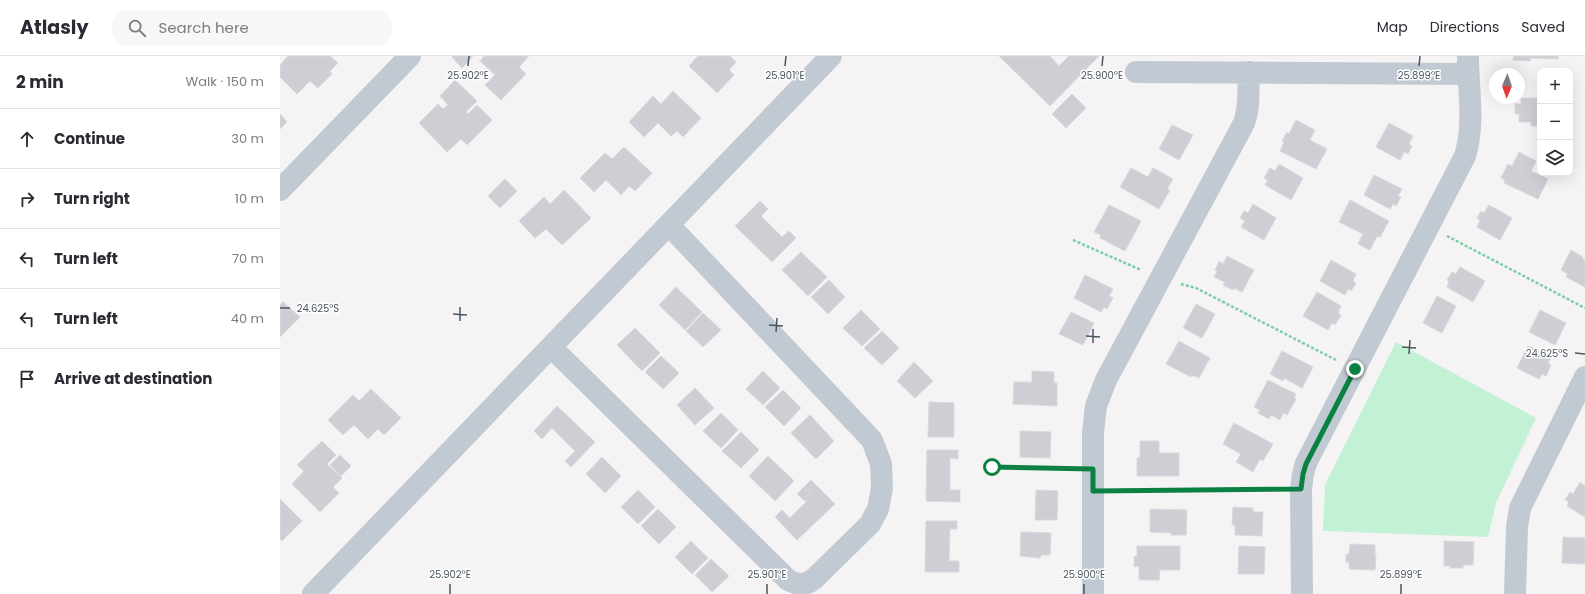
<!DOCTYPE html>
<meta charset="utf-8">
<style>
:root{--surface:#fff;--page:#f7f7f7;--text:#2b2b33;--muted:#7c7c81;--line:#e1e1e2}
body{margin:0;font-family:Poppins,sans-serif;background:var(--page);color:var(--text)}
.controls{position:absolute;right:12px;top:12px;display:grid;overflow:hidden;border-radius:8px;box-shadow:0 4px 16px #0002}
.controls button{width:36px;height:36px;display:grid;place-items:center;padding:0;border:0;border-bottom:1px solid var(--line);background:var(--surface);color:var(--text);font:20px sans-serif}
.compass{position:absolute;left:1209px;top:12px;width:36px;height:36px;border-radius:50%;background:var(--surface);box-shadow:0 4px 16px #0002;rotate:182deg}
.stop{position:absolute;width:12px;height:12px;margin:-9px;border:3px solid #0b8043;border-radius:50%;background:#fff}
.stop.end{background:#0b8043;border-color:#fff;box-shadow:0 1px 4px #0008}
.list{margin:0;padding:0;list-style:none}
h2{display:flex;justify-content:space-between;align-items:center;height:52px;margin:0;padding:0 16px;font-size:17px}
h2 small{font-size:13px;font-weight:400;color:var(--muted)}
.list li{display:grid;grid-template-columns:26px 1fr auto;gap:12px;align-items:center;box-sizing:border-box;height:60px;padding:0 16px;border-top:1px solid var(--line)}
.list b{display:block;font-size:15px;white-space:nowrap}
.list em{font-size:13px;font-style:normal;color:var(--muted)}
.icon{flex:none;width:22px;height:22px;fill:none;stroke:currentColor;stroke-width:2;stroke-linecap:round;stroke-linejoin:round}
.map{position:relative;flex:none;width:1305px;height:538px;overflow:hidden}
header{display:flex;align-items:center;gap:24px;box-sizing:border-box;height:56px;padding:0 20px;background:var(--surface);border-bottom:1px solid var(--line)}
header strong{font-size:19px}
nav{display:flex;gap:22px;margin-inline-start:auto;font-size:14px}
.search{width:280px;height:36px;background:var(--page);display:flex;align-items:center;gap:10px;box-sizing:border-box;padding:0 14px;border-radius:16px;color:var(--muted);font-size:15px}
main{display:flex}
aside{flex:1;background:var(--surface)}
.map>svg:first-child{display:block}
.green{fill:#c3f1d5}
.building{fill:#cdcfd5;stroke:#d7d9de}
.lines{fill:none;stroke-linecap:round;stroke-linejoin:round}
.path{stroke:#7ad0a6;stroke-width:2.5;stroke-dasharray:3 2;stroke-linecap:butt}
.minor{stroke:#c1cad2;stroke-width:22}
.route{stroke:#0b8043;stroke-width:5}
.ticks{fill:none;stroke:#4a5661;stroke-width:1.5}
.ticks-label{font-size:10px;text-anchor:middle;fill:#4a5661;stroke:#fff;stroke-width:3;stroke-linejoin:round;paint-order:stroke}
</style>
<header>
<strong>Atlasly</strong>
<div class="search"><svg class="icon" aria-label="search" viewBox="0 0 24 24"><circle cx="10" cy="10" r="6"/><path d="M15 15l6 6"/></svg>Search here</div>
<nav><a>Map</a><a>Directions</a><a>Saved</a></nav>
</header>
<main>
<aside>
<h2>2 min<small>Walk · 150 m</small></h2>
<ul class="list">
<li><svg class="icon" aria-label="ahead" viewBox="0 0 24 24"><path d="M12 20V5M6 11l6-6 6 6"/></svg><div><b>Continue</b></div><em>30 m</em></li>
<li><svg class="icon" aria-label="right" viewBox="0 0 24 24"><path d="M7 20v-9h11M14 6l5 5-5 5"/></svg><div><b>Turn right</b></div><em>10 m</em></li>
<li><svg class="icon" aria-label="left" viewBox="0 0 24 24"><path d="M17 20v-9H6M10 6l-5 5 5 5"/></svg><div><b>Turn left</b></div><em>70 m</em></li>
<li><svg class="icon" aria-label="left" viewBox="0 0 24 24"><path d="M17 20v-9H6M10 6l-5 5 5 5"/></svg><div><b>Turn left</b></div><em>40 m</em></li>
<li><svg class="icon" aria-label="arrive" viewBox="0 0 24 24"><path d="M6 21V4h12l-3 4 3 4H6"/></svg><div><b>Arrive at destination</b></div></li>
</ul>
</aside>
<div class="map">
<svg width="1305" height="538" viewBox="0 0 1305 538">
<rect width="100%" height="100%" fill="#f5f3f3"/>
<!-- green -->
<path class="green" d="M1116 286 1256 362 1216 447 1208 481 1043 475 1045 429Z"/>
<!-- building -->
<path class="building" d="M8 0H50L58 7 50 15 52 18 38 32 30 25 17 38 0 21V9Z
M173 0H193L182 12 172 1Z
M204 0H249L239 11 246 18 221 44 205 29 215 19 200 5Z
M418 0H450L456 6 449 14 454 19 437 37 409 10Z
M719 0H770L779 10 788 1V0H819L770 50Z
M1234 0H1278V3L1250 2V5L1233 4Z
M175 24 197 45 186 56 188 58 197 49 212 64 187 89 181 83 167 96 139 67 158 48 163 53 168 49 160 40Z
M393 35 421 62 403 81 397 75 391 80 378 67 364 81 349 66 373 40 381 48Z
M792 38 806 52 786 72 772 58Z
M1241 42H1260V70H1251V66H1239V58H1235V48H1241Z
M0 58 7 66 0 73Z
M1016 64 1035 74 1030 84 1047 93 1036 113 1000 95 1004 86 1002 85 1007 76 1009 78Z
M1109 67 1133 80 1129 88 1132 90 1128 98 1124 96 1120 104 1096 91Z
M892 69 913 79 899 104 879 93Z
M344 91 372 117 355 135 349 130 341 139 326 124 314 136 300 122 325 97 332 103Z
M1239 96 1256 105 1251 115 1268 123 1258 143 1224 127 1225 124 1221 122 1228 108 1232 110Z
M999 108 1023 122 1011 144 985 129 988 124 984 122 990 112 995 115Z
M851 112 868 121 873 112 893 123 887 133 890 134 879 153 840 131Z
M1094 119 1122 133 1118 140 1121 141 1116 150 1113 148 1110 153 1084 139Z
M225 123 237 135 220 152 208 140Z
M284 134 311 162 282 189 266 173 255 182 239 165 264 141 270 148Z
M1070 144 1109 165 1100 181 1097 180 1090 194 1078 188 1083 178 1059 166Z
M480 145 488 153 481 160 502 181 509 175 516 182 492 206 455 170Z
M973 148 996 162 984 184 961 171 965 165 960 162 964 155 968 157Z
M829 149 861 165 845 195 820 182 821 179 814 176Z
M1209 149 1232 162 1220 184 1197 171 1200 164 1197 162 1201 155 1204 157Z
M1291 194 1303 201 1302 202 1305 204V231L1286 221 1288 218 1281 214Z
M521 196 547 221 528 240 502 214Z
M947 200 974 214 962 236 954 232 953 234 943 229 945 226 934 221 937 215 935 214 939 205 943 208Z
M1051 204 1076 218 1073 225 1076 227 1071 235 1068 233 1065 239 1040 225Z
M1180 211 1205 225 1193 246 1167 231 1169 226 1167 224 1172 216 1176 218Z
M805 219 833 233 829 240 833 242 827 253 824 251 821 256 794 242Z
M549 224 565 241 548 258 531 241Z
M396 231 422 256 405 274 379 249Z
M1037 236 1061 250 1058 257 1061 259 1055 269 1052 267 1048 274 1023 260Z
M1157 240 1176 250 1162 277 1143 267Z
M3 246 20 261 0 281V249Z
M916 248 935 258 922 282 903 272Z
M581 254 600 273 582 290 563 272Z
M1260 254 1286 267 1275 289 1249 276Z
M791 256 814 267 803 289 779 278Z
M423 257 441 274 423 291 406 275Z
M355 272 380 297 362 315 337 289Z
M602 275 619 292 602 309 584 292Z
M899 285 930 302 919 322 912 319 911 321 886 308Z
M1248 290 1271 302 1268 307 1271 309 1266 320 1262 318 1259 323 1237 312Z
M1002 295 1033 311 1022 332 1004 322 1003 325 990 318Z
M381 300 399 317 383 333 365 316Z
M634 306 653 325 635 342 617 325Z
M483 315 500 332 483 349 466 333Z
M752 315 774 316V327H777V350L733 348 734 326H752Z
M988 324 1016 338 1014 342 1016 343 1007 359 1003 357 1000 364 991 359 989 363 978 357 980 354 974 351Z
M415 332 434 352 415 369 397 349Z
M91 333 121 362 104 379 98 373 88 383 74 369 63 379 48 364 73 339 79 345Z
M503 334 521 352 504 370 485 351Z
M649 346 674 347V381H648Z
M277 350 315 386 291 411 285 405 295 395 272 372 262 383 254 375Z
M441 357 458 374 441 392 423 375Z
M530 359 554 385 536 403 511 377Z
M954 367 993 388 983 405 980 403 973 416 956 406 961 398 943 388Z
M740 375 771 376 770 402 740 401Z
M461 376 479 394 461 412 442 395Z
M42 385 56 399 47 408 62 422 53 431 59 437 40 456 12 428 24 415 17 409Z
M860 385H879V397H899V420H857V402H860Z
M647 394H678V403L670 402V434H680V446L646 445Z
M60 399 71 410 61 420 50 409Z
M488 400 514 425 495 445 469 420Z
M322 401 341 420 325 437 306 418Z
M531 424 555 448 517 484 495 461 502 454 510 462 532 440 524 431Z
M1300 426 1305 430V461L1287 450 1289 446 1285 444 1290 436 1293 438Z
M524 431 532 440 526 446 517 438Z
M358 434 375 451 358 468 341 451Z
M756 434 778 435 777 464H755Z
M0 443 22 465 2 485 0 483Z
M953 451 973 452V456H983L982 480 955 479V469H952Z
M378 453 396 471 379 488 361 470Z
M870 453 907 454 906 479H891L892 477 870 476Z
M646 465H677V473H670L669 505H679V516H645Z
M741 476 771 477 770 499H761L760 502 740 500Z
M1283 481 1305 482V508L1282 507Z
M411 485 428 502 412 518 395 501Z
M1164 485 1194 486 1193 509H1183V512H1170L1171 510H1164Z
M1070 488 1095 489V499H1096L1095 514 1069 513V506H1066V498H1069Z
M857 490H900V514H880L879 524H859V510L854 511V501L857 500Z
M959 490 985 491 984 518H958Z
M431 503 449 520 432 536 415 519Z"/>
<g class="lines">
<!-- path -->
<path class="path" d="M1167 180 1305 252
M793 184 861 214
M901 228 916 232 1056 304
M712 411 791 412
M834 435 1001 433"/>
<!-- minor -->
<path class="minor" d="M856 16 1188 18
M0 134 130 0
M271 291 508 524C518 529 525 530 534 523L590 468 598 453 602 432 601 408 592 384 389 169
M33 538 551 0
M813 538V377L816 350 826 324 964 67C970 51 968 33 969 16
M1022 538 1021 433 1023 418 1026 407 1185 100C1195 68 1188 33 1188 0
M1235 538 1237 471 1240 452 1305 321"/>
</g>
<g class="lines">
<!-- route -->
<path class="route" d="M712 411 813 413V435L1021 433 1023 418 1026 408 1075 313"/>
</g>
<!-- ticks -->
<path class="ticks" d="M188 10 189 0M505 10 506 0M822 10 823 0M1139 10 1140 0M0 252H10M173 258 187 259M180 265V251M489 269 503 270M496 276 497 262M806 280 820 281M813 287V273M1122 291 1136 292M1295 297 1305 298M1129 298 1130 284M170 538V528M487 538V528M804 538V528M1121 538V528"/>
<g class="ticks-label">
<text x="188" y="23">25.902°E</text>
<text x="505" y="23">25.901°E</text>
<text x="822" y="23">25.900°E</text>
<text x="1139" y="23">25.899°E</text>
<text x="38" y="256">24.625°S</text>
<text x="1267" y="301">24.625°S</text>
<text x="170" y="522">25.902°E</text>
<text x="487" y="522">25.901°E</text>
<text x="804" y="522">25.900°E</text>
<text x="1121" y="522">25.899°E</text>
</g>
</svg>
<div class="controls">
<button>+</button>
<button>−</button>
<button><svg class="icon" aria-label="layers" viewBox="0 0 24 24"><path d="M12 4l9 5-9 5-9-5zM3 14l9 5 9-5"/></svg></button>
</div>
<svg class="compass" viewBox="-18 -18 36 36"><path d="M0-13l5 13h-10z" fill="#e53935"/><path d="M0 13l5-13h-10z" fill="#7c7c81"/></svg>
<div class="stop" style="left:712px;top:411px"></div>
<div class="stop end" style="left:1075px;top:313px"></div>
</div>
</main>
